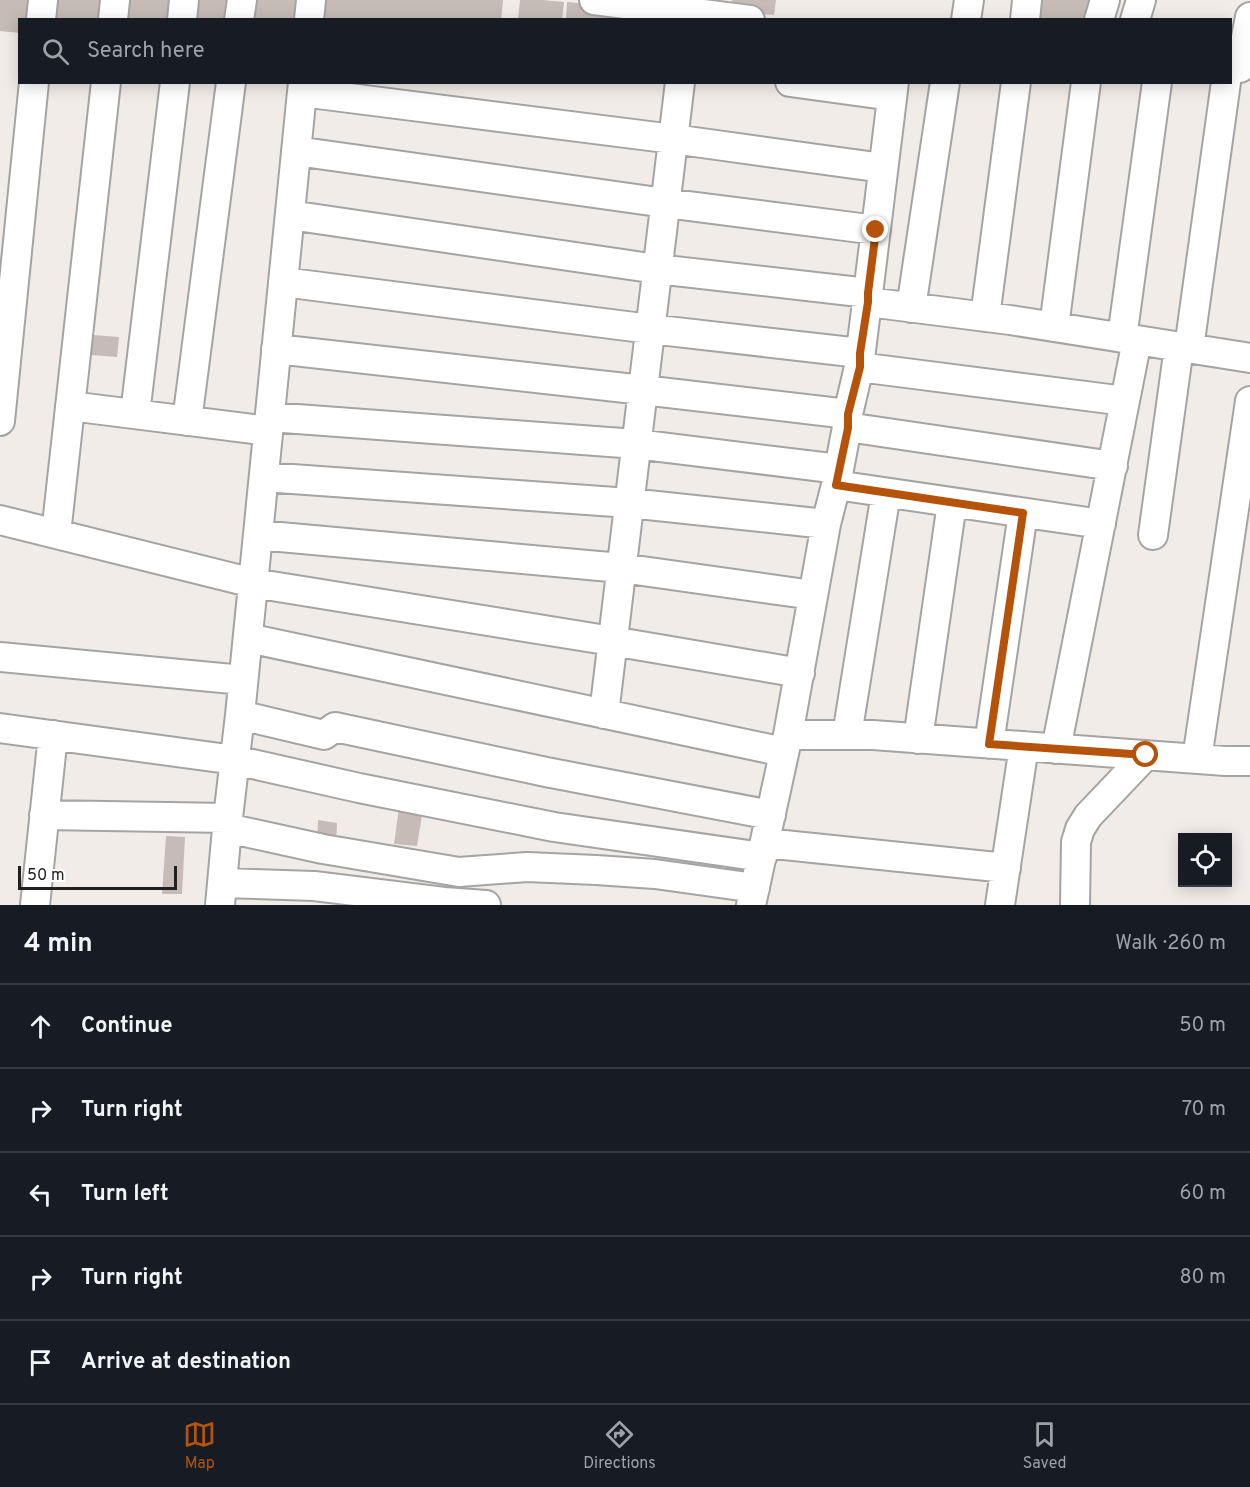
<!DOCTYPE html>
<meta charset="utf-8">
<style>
:root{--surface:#171b24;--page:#20242c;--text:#f1f3f6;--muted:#9ea1a6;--line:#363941;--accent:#b45309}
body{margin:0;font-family:Overpass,sans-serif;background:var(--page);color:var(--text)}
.controls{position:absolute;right:18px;bottom:18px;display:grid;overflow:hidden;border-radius:0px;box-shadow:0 3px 15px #0003}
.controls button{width:54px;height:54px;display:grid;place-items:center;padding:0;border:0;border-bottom:2px solid var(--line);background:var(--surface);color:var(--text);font:30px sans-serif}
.scale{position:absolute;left:18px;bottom:15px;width:159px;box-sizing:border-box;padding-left:6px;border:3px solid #202020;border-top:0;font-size:16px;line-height:21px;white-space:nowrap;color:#202020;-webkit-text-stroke:4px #fff;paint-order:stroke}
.stop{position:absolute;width:18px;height:18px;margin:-14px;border:4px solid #b45309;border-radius:50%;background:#fff}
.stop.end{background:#b45309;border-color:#fff;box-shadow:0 2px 6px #0008}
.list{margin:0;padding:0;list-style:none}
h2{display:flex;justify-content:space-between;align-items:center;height:78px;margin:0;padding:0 24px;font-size:26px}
h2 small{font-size:20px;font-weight:400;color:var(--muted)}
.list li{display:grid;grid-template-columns:39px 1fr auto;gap:18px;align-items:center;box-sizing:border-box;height:84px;padding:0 24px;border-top:2px solid var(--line)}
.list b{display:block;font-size:22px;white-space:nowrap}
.list em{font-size:20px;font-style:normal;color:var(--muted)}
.icon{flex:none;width:33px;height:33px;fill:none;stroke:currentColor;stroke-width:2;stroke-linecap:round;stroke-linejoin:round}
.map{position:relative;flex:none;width:1250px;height:905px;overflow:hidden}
.search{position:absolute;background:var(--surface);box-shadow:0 3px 15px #0003;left:18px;right:18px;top:18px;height:66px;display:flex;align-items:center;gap:15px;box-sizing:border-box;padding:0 21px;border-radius:0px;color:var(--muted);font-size:22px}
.sheet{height:498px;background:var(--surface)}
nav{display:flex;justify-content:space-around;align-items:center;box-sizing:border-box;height:84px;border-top:2px solid var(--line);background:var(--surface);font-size:16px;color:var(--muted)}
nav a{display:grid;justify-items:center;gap:3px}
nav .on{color:var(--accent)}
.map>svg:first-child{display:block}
.building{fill:#c6bbb6}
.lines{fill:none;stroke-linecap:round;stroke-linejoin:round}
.minor-casing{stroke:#a4a4a4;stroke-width:32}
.minor{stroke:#fff;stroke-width:28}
.route{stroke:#b45309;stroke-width:8}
</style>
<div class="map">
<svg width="1250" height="905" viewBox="0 0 1250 905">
<rect width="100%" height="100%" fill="#f1ece7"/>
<!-- building -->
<path class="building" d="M0 0H34L33 20H20V33L0 31Z
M51 0H107L105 20H49Z
M123 0H174L171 20H122Z
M193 0H235L233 20H191Z
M251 0H303L301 20H249Z
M320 0H503L501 20H319Z
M520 0H542L564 2 562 20H518Z
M732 0H776L774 15 731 11Z
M1034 0H1097L1093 20H1031Z
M567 2 611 6 610 20H566Z
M93 335 119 337 117 357 91 355Z
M399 808 423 809 417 846 394 844Z
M318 820 337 823 336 846 317 844Z
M166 836 185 837 182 894H162Z"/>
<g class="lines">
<!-- minor casing -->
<g class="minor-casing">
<path id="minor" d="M594 0 750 20
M41 20 43 0
M113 20 115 0
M182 20 184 0
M239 20 242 0
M309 20 311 0
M966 20 969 0
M1025 20 1027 0
M1099 20 1105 0
M1135 20 1141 0
M1240 68 1250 17
M790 82 892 96
M302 92 673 139 883 168
M296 151 665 203 876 230
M290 215 657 269 868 293
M283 282 650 329 860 353
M868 302 1010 320 1250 358
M911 308 945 82
M985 317 1016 82
M1054 327 1086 82
M1122 338 1157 82
M1189 348 1226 82
M276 349 643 390 848 414
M859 367 1125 401
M70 406 268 431
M135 414 175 82
M270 417 636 444 839 469
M0 421 34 82
M187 421 231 82
M847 427 1113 466
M264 477 629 503 826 524
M836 485 1101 524
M0 520 253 583 612 641 800 673
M56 534 106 82
M258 535 621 568 813 595
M1153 535 1179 347
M248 638 784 752
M0 657 243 680
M604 714 680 82
M240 715 324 735 335 727 546 772 771 815
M0 728 235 760 359 788 554 827 762 857
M788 735H873L1225 761H1250
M847 735 886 493
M918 739 952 503
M989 744 1023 513
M1056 749 1137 340
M1197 759 1250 401
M44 815 228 818
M227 828 323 849 459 872 527 867 596 870 655 874 755 888
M765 843 1006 868
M222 883 314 886 444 902 486 905
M35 905 53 735
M220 905 228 818 240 715 303 82
M751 905 788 735 826 524 836 485 847 427 848 414 859 367 894 82
M1000 905 1024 746
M1075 905 1076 842 1080 829 1088 816 1146 755"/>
</g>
<!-- minor -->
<use href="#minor" class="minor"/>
</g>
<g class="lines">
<!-- route -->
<path class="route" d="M876 230 868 293V302L860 353V367L848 414V428L836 485 1023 513 989 744 1146 755"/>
</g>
</svg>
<div class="controls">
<button><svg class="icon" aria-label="locate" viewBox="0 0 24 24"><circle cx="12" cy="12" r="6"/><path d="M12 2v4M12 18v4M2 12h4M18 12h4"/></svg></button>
</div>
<div class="scale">50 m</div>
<div class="stop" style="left:1146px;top:755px"></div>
<div class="stop end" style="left:876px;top:230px"></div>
<div class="search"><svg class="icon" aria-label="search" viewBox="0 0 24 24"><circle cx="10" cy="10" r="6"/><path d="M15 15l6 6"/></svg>Search here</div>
</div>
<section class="sheet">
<h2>4 min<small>Walk · 260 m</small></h2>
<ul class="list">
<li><svg class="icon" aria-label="ahead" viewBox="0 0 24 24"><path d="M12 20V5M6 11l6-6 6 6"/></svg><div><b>Continue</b></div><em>50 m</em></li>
<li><svg class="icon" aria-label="right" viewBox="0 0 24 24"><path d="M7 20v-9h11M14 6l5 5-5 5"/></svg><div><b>Turn right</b></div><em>70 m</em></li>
<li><svg class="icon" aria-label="left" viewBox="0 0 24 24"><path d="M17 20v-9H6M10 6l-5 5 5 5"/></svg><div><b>Turn left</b></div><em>60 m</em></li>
<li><svg class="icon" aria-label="right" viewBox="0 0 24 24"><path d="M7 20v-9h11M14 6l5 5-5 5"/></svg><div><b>Turn right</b></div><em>80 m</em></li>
<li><svg class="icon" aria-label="arrive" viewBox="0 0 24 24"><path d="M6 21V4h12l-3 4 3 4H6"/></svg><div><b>Arrive at destination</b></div></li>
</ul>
</section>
<nav>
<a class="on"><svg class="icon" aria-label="map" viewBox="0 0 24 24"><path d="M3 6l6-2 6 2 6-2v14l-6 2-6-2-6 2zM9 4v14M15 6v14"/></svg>Map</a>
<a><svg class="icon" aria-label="directions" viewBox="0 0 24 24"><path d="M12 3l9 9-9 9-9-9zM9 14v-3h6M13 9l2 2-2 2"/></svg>Directions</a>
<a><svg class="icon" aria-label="saved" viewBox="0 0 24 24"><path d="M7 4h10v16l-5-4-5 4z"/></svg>Saved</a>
</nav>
